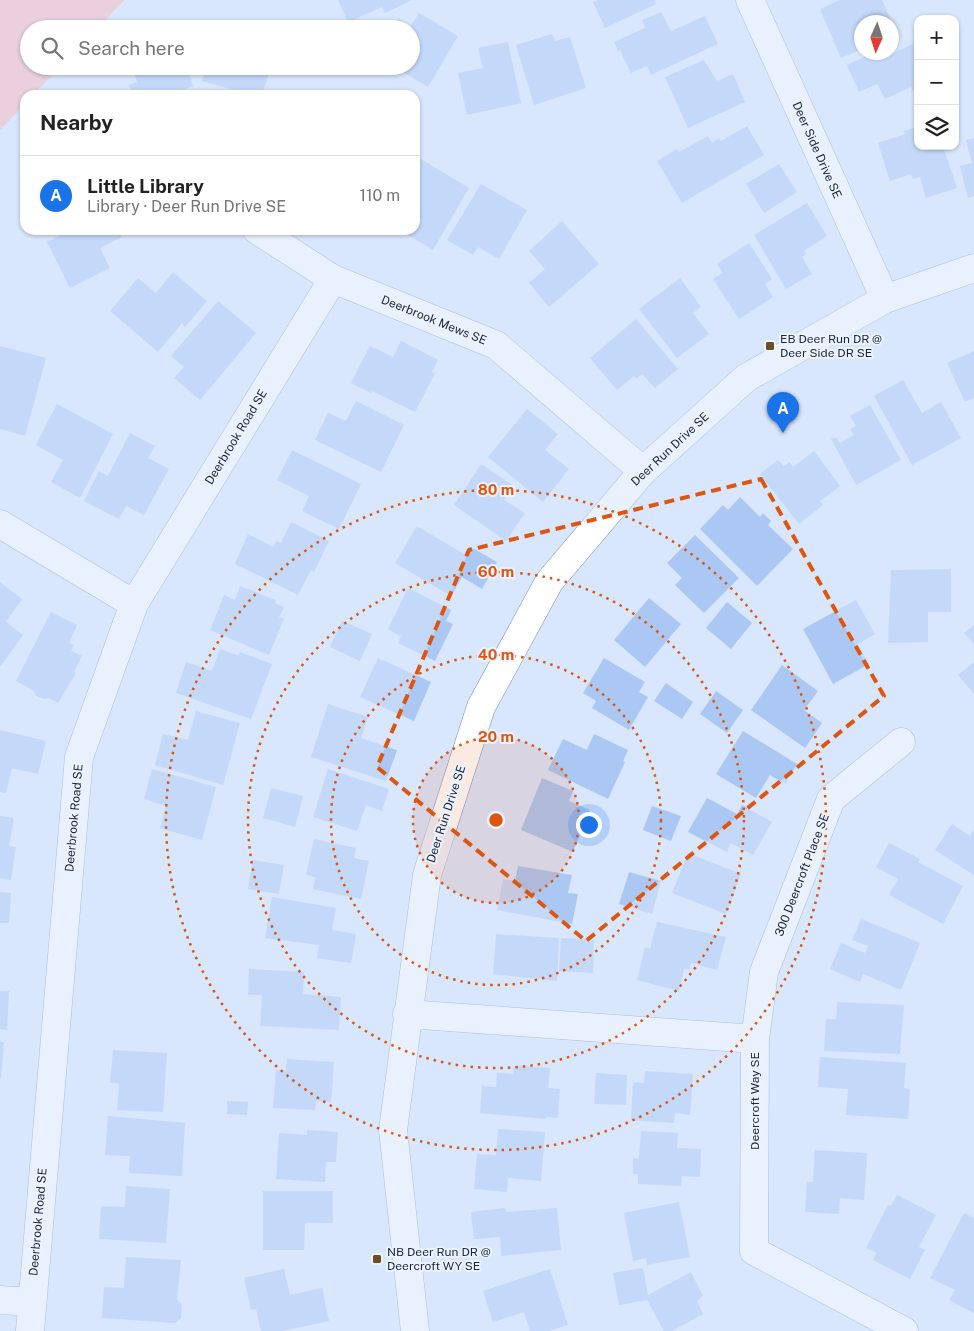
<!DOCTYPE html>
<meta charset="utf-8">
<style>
:root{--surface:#fff;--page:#f6f6f6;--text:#222;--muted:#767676;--line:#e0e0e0;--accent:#1a73e8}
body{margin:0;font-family:"Public Sans",sans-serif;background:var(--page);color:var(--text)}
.controls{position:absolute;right:15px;top:15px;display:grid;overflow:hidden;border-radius:10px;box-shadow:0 1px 4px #0004}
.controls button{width:45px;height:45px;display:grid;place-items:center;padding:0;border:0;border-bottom:1px solid var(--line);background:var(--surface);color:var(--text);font:25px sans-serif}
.compass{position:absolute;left:854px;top:15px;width:45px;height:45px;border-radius:50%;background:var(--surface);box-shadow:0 1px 4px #0004;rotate:183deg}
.you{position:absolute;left:588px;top:824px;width:18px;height:18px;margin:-12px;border:4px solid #fff;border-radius:50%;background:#1a73e8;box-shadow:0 0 0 8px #1a73e833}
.badge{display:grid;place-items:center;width:32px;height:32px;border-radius:50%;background:var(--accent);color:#fff;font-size:16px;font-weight:700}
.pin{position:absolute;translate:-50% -41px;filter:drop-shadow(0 1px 2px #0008)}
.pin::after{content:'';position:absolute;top:26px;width:18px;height:15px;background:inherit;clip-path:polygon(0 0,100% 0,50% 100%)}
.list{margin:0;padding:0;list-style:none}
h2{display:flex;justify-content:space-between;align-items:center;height:65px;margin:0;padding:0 20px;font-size:21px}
h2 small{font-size:16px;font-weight:400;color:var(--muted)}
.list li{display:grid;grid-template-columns:32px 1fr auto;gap:15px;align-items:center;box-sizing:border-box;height:80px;padding:0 20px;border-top:1px solid var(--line)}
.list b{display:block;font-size:19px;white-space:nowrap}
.list p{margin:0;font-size:16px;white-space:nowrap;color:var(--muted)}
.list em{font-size:16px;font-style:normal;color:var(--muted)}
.icon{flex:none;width:28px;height:28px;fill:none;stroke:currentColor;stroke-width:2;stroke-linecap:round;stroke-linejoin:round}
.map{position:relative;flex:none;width:974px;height:1331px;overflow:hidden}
.search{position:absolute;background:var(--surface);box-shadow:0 1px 4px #0004;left:20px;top:20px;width:400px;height:55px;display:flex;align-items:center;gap:12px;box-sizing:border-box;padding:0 18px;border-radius:28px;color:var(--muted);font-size:19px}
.panel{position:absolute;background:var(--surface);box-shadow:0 1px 4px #0004;left:20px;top:90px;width:400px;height:145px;border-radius:15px}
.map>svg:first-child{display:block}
.green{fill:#fcb5b4}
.building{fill:#abc8f5}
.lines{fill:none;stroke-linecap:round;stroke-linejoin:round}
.minor-casing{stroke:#7091c7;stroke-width:29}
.minor{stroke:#fff;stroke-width:28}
.marked{fill:none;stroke:#de560e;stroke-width:4;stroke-dasharray:10 6;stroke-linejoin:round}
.ring{fill:none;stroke:#de560e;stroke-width:2.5;stroke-dasharray:2.5 5}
.poi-dot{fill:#6b5122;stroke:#ecf3ff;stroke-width:2}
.labels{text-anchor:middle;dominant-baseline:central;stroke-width:4;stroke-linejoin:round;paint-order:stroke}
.street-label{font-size:12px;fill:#1a273d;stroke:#ecf3ff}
.poi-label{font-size:12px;fill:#1a273d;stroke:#ecf3ff;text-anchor:start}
.centre{fill:#de560e;stroke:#ecf3ff;stroke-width:2.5}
.ring-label{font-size:15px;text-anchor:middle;font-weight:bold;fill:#de560e;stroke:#ecf3ff;stroke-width:4;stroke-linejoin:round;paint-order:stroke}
</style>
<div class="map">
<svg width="974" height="1331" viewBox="0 0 974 1331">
<rect width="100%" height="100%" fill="#d8e6fe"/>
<!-- green -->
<path class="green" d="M0 0H124L97 29H29V66H61L33 95H25V104L0 130Z"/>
<!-- building -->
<path class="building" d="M338 0H412L385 13 382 7 348 22Z
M599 0H654L656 4 605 28 593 2Z
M840 0H882L897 33 892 35V22H862V49L841 58 820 9Z
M661 12 671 31 705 16 718 44 651 75 647 66 631 73 620 50 618 51 614 42 645 28 642 20Z
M419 13 458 36 428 87 393 66H411V29H392L398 19 411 26Z
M231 20 260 28V29H228Z
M552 34 555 41 570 37 586 88 534 105 516 45Z
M508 42 521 103 467 115 458 73 483 68 478 48Z
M917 42 918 91 914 93 911 87 885 99 877 84 859 92 847 65 875 52H880L883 58Z
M704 60 717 81 733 74 745 102 688 128 665 77Z
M131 66H186L193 86 171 95H133L129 85 137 82Z
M206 66H271L262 95H251L202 81Z
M293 90 303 95H290Z
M747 126 764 155 682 203 657 161 677 149 679 152 708 136 712 143 719 138 721 141Z
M918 127V146H943L957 188 926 198 920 177 913 179 911 174 890 181 878 143 905 134 904 131Z
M974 138V196L968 198 960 166 972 163 966 140Z
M419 158 469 188 433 250 400 230H415V164Z
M779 164 797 192 764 213 746 184Z
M481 184 527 210 499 259 478 247 473 255 447 240Z
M807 203 827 236 804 251 806 254 802 257 812 274 786 289 754 235Z
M562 221 599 264 549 307 529 283 545 269 529 251Z
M71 230H118L122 237 100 248 110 268 70 288 47 242Z
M749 243 772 279 765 284 773 297 739 319 713 279 723 273 717 264Z
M173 272 207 301 185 327 182 323 158 352 110 311 138 278 156 293Z
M680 278 701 307 693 313 709 334 677 358 639 309Z
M218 301 256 333 200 400 174 378 184 367 171 356Z
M636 319 678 369 655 388 642 374 636 379 634 376 617 390 590 358Z
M401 341 438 360 432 372 435 373 415 412 372 391 371 393 351 383 370 346 393 357Z
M0 346 46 358 25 436 0 429Z
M974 351V398L965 402 947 363Z
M903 380 922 413 941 402 961 438 912 465 874 396Z
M356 401 404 425 381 472 315 440 328 413 346 421Z
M57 404 113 434 80 498 51 482 63 460 36 445Z
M870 405 901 460 856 485 831 439 836 437 840 443 854 435 850 429 856 426 850 416Z
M527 409 558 434 545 450 569 469 543 502 488 457Z
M130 433 155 446 148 458 169 469 144 515 126 506 119 519 84 501 99 471 108 476Z
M292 450 361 484 339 529 302 511 309 496 277 480Z
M814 451 840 486 820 501 823 505 799 524 760 474 778 460 784 466 790 462 793 467Z
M481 464 514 486 504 500 525 513 506 541 454 505Z
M740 497 760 517 763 513 771 521 768 525 793 549 757 586 700 529 723 505 728 510Z
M291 522 329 541 314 572 311 570 298 595 235 564 248 534 273 547 277 541 281 543Z
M417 526 464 554 469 546 497 562 482 589 462 577 451 596 395 563Z
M695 535 739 578 704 613 675 585 682 578 667 563Z
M951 569V612H928V642L888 643 891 570Z
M0 582 22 599 6 622 23 635 0 667Z
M240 586 276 600 275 603 284 607 279 617 284 619 269 655 210 630 224 595 235 600Z
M408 588 451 610 446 621 453 624 435 661 398 643 401 636 388 629Z
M649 598 681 624 645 667 614 640Z
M856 600 875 634 858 644 869 664 833 684 803 629Z
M727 602 752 623 731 649 706 628Z
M51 612 77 625 69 643 74 645 71 651 82 656 74 672 76 673 58 703 49 698 44 699 36 696 34 691 16 681Z
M342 621 372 634 360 661 330 647Z
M974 625V644L964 633Z
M220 649 239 656 240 652 272 664 251 719 176 693 186 662 212 671Z
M378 658 431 682 414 721 360 697Z
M604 658 645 682 639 692 648 697 629 730 592 708 596 701 583 693Z
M974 662V694L958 675Z
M782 665 818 691 804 710 822 723 805 748 751 710Z
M666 683 693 702 682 719 654 701Z
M716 691 743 710 727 733 700 714Z
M328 704 368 717 361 738 397 750 386 781 311 757Z
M196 711 240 723 223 785 155 765 163 734 188 740Z
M0 730 46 741 38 774 12 768 6 793 0 792Z
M743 731 797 764 785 784 770 775 756 798 716 774Z
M594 734 628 750 623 761 625 762 608 799 548 770 563 739 587 750Z
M152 769 216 787 202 840 160 828 166 806 144 799Z
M328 769 389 789 382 811 366 805 357 831 313 817Z
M542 778 573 791 569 801 590 810 573 852 521 830Z
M271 788 303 796 295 827 263 818Z
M707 798 737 814 742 805 772 822 753 855 731 843 727 852 688 832Z
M652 806 681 816 671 841 643 830Z
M0 816 14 818 9 846 16 847 11 880 0 878Z
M952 824 970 836 974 829V875L935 850Z
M314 839 356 848 354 858 369 861 361 899 313 889 315 877 306 875Z
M889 843 920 859 918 862 963 886 943 924 889 895 898 879 876 867Z
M688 853 741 874 726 914 672 893Z
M253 860 284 865 279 894 248 889Z
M518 866 572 875 568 893 578 894 572 924 497 910 503 879 515 881Z
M629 872 661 881 652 914 619 904Z
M0 892 11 893 9 923H0Z
M272 897 336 908 332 930 356 934 351 963 317 958 319 945 265 938Z
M861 919 920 943 901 990 863 974 860 982 830 969 841 943 865 953 868 946 852 940Z
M657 922 726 937 717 970 691 963 689 970 684 969 679 991 637 980 645 947 650 949Z
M496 934 559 938 557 981 493 974Z
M561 938 594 940 593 973 559 971Z
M249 969 304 972 303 994 341 997 339 1030 260 1026 262 995H248Z
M0 991H9L7 1030 0 1029Z
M837 1002 904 1005 900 1054 824 1051 826 1019H836Z
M0 1042H4L1 1078H0Z
M113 1050 167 1053 163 1112 117 1110 119 1083H110Z
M820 1057 906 1063 904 1088 910 1089 908 1119 846 1115 848 1089 818 1087Z
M287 1059 334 1062 331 1102 316 1101 315 1110 273 1108 276 1070 286 1071Z
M514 1066 550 1068 548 1088 560 1089 558 1118 546 1117V1119L480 1113 482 1086 496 1087 497 1073 513 1074Z
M645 1071 693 1074 690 1115 675 1113 674 1123 631 1120 633 1082 644 1083Z
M596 1073 627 1075 626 1105 594 1104Z
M227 1101 248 1102 247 1115 227 1114Z
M108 1116 185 1123 182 1176 129 1173 130 1156 105 1155Z
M498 1129 545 1132 541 1181 508 1178 507 1192 474 1189 477 1154 496 1155Z
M307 1130 338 1132 336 1162H326L325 1182 276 1179 279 1133 307 1135Z
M641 1131 678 1133 677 1148 701 1149 700 1177 682 1176 681 1186 638 1184V1174H633V1158L639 1159Z
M815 1150 867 1153 864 1200 840 1198 839 1214 805 1212 807 1182H813Z
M126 1186 170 1189 166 1243 99 1239 101 1206 125 1207Z
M263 1191H333V1223H305L304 1250H263Z
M897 1195 936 1215 919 1247 925 1250 910 1279 873 1260 877 1253 866 1248 888 1205 891 1206Z
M679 1202 690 1257 647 1265 646 1258 633 1261 624 1213Z
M505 1208 506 1212 557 1208 561 1250 501 1256 500 1237 474 1239 471 1212Z
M964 1213 974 1218V1313L949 1300 955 1290 930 1278Z
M126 1257 181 1260 177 1299 182 1305 181 1318 175 1323 102 1318 104 1287 124 1288Z
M643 1268 648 1295 691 1272 703 1296 697 1301 703 1314 672 1331H664L647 1300 619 1305 613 1273Z
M284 1269 290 1295 322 1288 329 1321 282 1331H261L256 1309 251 1310 244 1278Z
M550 1269 568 1325 549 1331H530L524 1312 493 1322 483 1291Z"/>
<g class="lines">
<!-- minor casing -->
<g class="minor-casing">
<path id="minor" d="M750 0 885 299
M257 230 333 279 496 345 643 471
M0 524 134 604
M407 1014 755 1039 754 1251 904 1331
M755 1039 764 972 831 799 901 742
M0 1300 32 1302
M30 1331 79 757 134 604 333 279
M415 1331 393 1130 427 875 481 707 549 582 643 471 746 378 885 299 974 268"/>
</g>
<!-- minor -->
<use href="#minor" class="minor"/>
</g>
<!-- marked area -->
<path d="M0 0H974V1331H0ZM761 479 884 696 586 941 377 767 469 550Z" fill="#d8e6fe" fill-opacity=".55" fill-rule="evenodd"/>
<path class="marked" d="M761 479 884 696 586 941 377 767 469 550Z"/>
<!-- distance rings -->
<circle cx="496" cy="820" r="83" fill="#de560e" fill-opacity=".12"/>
<g class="ring">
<circle cx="496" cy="820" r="83"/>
<circle cx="496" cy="820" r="165"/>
<circle cx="496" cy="820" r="248"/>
<circle cx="496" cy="820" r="330"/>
</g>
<!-- markers -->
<g class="poi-dot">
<rect x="765" y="341" width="10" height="10" rx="2.5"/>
<rect x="372" y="1254" width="10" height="10" rx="2.5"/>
</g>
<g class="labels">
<!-- street labels -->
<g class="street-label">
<text transform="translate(817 150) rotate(66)">Deer Side Drive SE</text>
<text transform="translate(434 320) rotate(22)">Deerbrook Mews SE</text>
<text transform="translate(236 437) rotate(-59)">Deerbrook Road SE</text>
<text transform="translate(670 449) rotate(-43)">Deer Run Drive SE</text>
<text transform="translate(446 814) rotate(-72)">Deer Run Drive SE</text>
<text transform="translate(74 818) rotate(-85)">Deerbrook Road SE</text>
<text transform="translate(802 875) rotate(-69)">300 Deercroft Place SE</text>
<text transform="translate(755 1101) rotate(-90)">Deercroft Way SE</text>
<text transform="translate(38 1222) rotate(-85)">Deerbrook Road SE</text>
</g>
<!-- poi labels -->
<g class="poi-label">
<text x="780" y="339">EB Deer Run DR @<tspan x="780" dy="14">Deer Side DR SE</tspan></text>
<text x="387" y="1252">NB Deer Run DR @<tspan x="387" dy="14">Deercroft WY SE</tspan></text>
</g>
</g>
<circle cx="496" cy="820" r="8" class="centre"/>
<g class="ring-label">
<text x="496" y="495">80 m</text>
<text x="496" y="577">60 m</text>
<text x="496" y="660">40 m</text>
<text x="496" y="742">20 m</text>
</g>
</svg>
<div class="controls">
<button>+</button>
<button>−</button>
<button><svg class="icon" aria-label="layers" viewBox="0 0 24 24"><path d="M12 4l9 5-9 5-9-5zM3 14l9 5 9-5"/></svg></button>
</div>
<svg class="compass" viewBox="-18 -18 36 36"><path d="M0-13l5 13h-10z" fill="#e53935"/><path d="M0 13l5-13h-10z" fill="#767676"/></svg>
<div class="you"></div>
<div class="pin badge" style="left:783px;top:433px">A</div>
<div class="search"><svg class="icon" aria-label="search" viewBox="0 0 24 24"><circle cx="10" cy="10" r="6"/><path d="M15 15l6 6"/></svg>Search here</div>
<section class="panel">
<h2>Nearby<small></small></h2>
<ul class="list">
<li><span class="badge">A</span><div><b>Little Library</b><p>Library · Deer Run Drive SE</p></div><em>110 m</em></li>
</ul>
</section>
</div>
